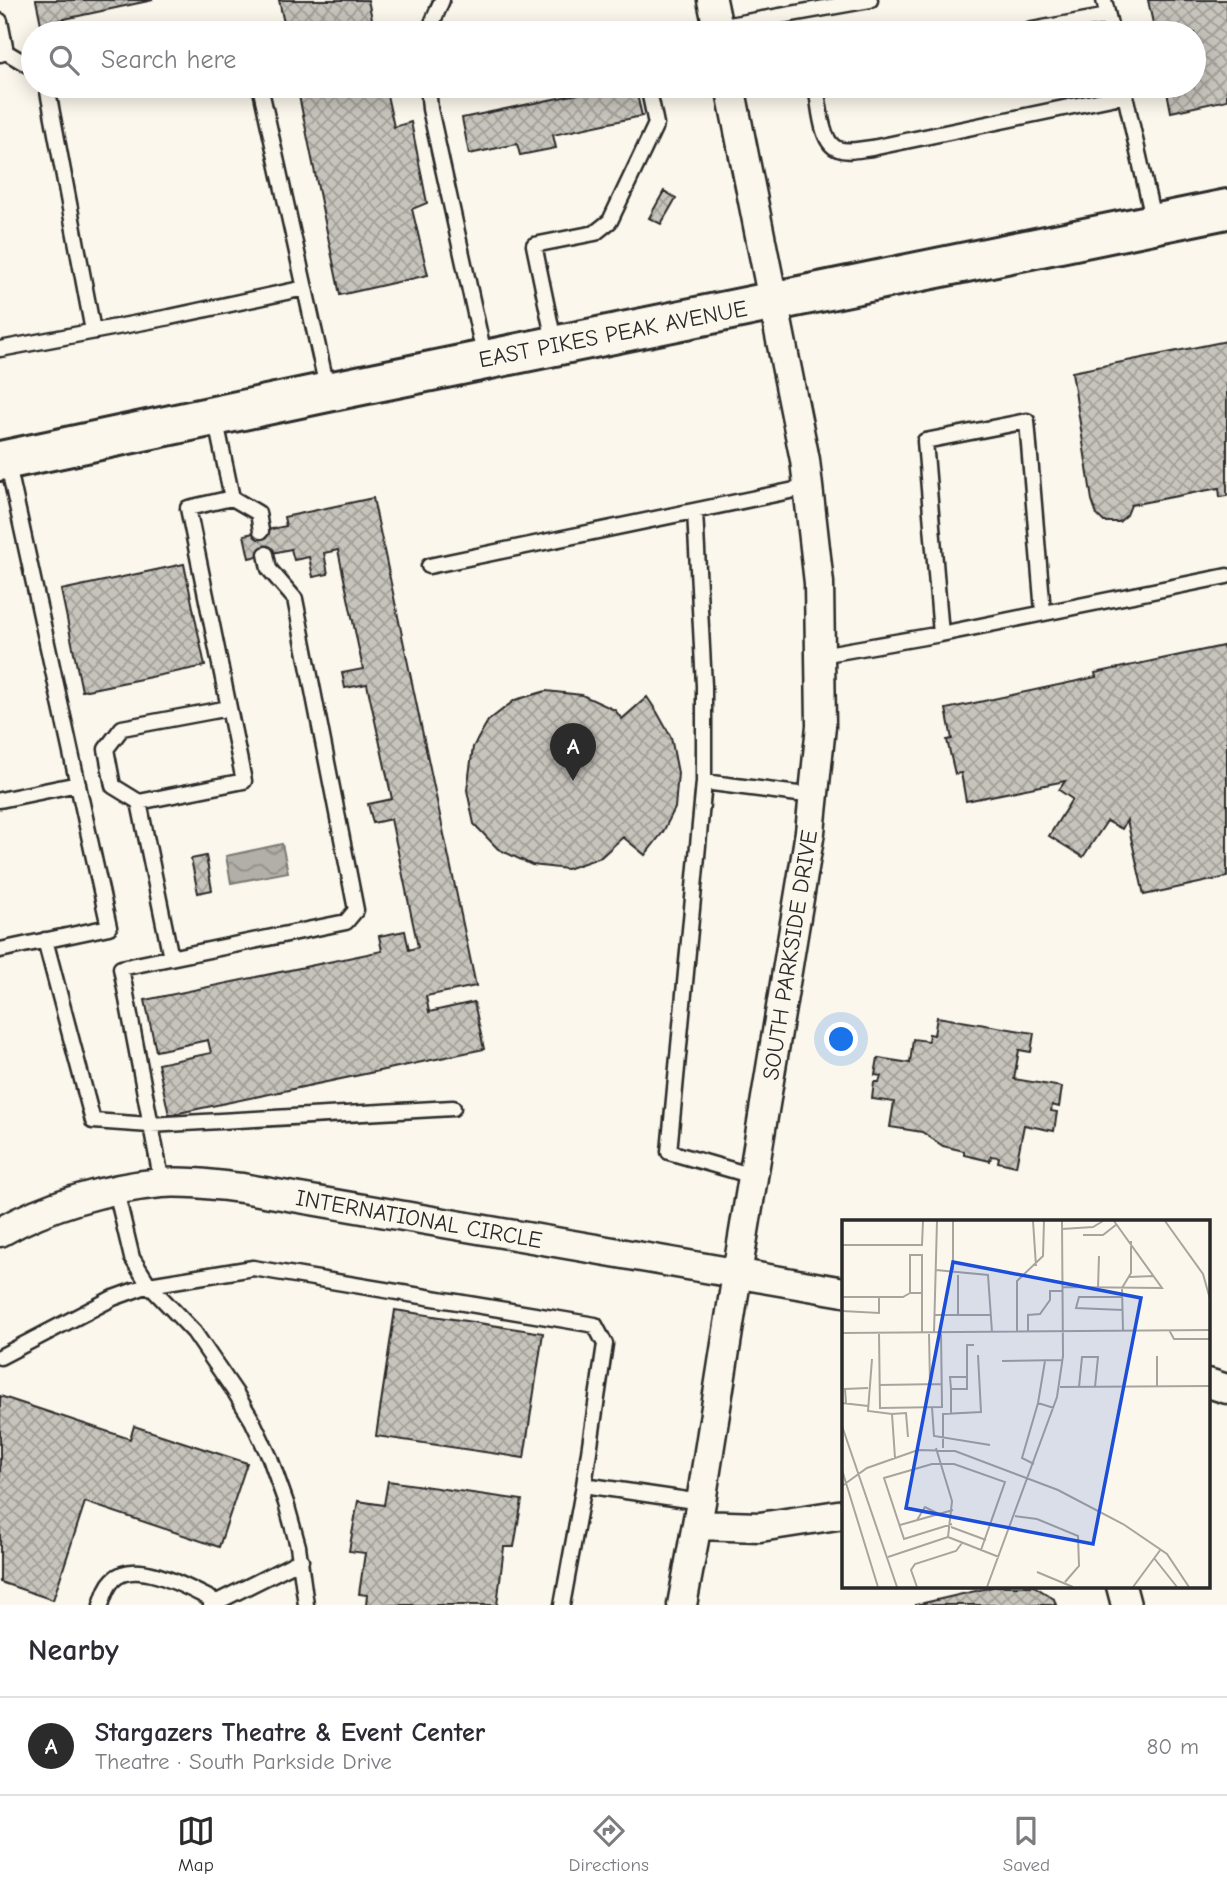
<!DOCTYPE html>
<meta charset="utf-8">
<style>
:root{--surface:#fff;--page:#f2f2f3;--text:#2b2b33;--muted:#7c7c81;--line:#e1e1e2;--accent:#2b2b2b}
body{margin:0;font-family:"Comic Neue",sans-serif;background:var(--page);color:var(--text)}
.you{position:absolute;left:842px;top:1040px;width:24px;height:24px;margin:-18px;border:5px solid #fff;border-radius:50%;background:#1a73e8;box-shadow:0 0 0 10px #1a73e833}
.badge{display:grid;place-items:center;width:46px;height:46px;border-radius:50%;background:var(--accent);color:#fff;font-size:23px;font-weight:700}
.pin{position:absolute;translate:-50% -58px;filter:drop-shadow(0 2px 4px #0008)}
.pin::after{content:'';position:absolute;top:37px;width:24px;height:21px;background:inherit;clip-path:polygon(0 0,100% 0,50% 100%)}
.list{margin:0;padding:0;list-style:none}
h2{display:flex;justify-content:space-between;align-items:center;height:91px;margin:0;padding:0 28px;font-size:30px}
h2 small{font-size:23px;font-weight:400;color:var(--muted)}
.list li{display:grid;grid-template-columns:46px 1fr auto;gap:21px;align-items:center;box-sizing:border-box;height:98px;padding:0 28px;border-top:2px solid var(--line)}
.list b{display:block;font-size:26px;white-space:nowrap}
.list p{margin:0;font-size:23px;white-space:nowrap;color:var(--muted)}
.list em{font-size:23px;font-style:normal;color:var(--muted)}
.icon{flex:none;width:38px;height:38px;fill:none;stroke:currentColor;stroke-width:2;stroke-linecap:round;stroke-linejoin:round}
.map{position:relative;flex:none;width:1227px;height:1605px;overflow:hidden}
.search{position:absolute;background:var(--surface);box-shadow:0 4px 18px #0003;left:21px;right:21px;top:21px;height:77px;display:flex;align-items:center;gap:18px;box-sizing:border-box;padding:0 24px;border-radius:38px;color:var(--muted);font-size:26px}
.sheet{height:189px;background:var(--surface)}
nav{display:flex;justify-content:space-around;align-items:center;box-sizing:border-box;height:98px;border-top:2px solid var(--line);background:var(--surface);font-size:19px;color:var(--muted)}
nav a{display:grid;justify-items:center;gap:4px}
nav .on{color:var(--accent)}
.map>svg:first-child{display:block}
.water{fill:url(#water-waves);stroke:#7b7a75;stroke-width:2}
.building{fill:url(#building-cross-hatch);stroke:#2b2b2b;stroke-width:2}
.lines{fill:none;stroke-linecap:round;stroke-linejoin:round}
.lane-casing{stroke:#2b2b2b;stroke-width:19}
.street-casing{stroke:#2b2b2b;stroke-width:33}
.secondary-casing{stroke:#2b2b2b;stroke-width:44}
.lane{stroke:#fbf7ec;stroke-width:14}
.street{stroke:#fbf7ec;stroke-width:28}
.secondary{stroke:#fbf7ec;stroke-width:38}
.labels{text-anchor:middle;dominant-baseline:central;stroke-width:7;stroke-linejoin:round;paint-order:stroke}
.street-label{font-size:23px;fill:#2b2b2b;stroke:#fbf7ec}
.inset-road{fill:none;stroke:#a8a59f;stroke-width:2}
.view{fill:#1d4ed8;fill-opacity:0.15;stroke:#1d4ed8;stroke-width:3.5}
.inset-edge{fill:none;stroke:#2b2b2b;stroke-width:3.5}
</style>
<div class="map">
<svg width="1227" height="1605" viewBox="0 0 1227 1605">
<defs>
<pattern id="water-waves" width="16" height="10" patternUnits="userSpaceOnUse" patternTransform="scale(1.75)"><rect width="16" height="10" fill="#b1afa7"/><path d="M0 5q4-4 8 0t8 0" fill="none" stroke="#908f88"/></pattern>
<pattern id="building-cross-hatch" width="8" height="8" patternUnits="userSpaceOnUse" patternTransform="scale(1.75)"><rect width="8" height="8" fill="#c7c4bc"/><path d="M0 0l8 8M0 8l8-8" fill="none" stroke="#a29f99"/></pattern>
</defs>
<rect width="100%" height="100%" fill="#fbf7ec"/>
<filter id="ink" filterUnits="userSpaceOnUse"><feTurbulence type="fractalNoise" baseFrequency=".0143" numOctaves="2"/><feDisplacementMap in="SourceGraphic" scale="14" xChannelSelector="R" yChannelSelector="G"/><feConvolveMatrix kernelMatrix="1 2 1 2 8 2 1 2 1" color-interpolation-filters="sRGB"/></filter>
<g filter="url(#ink)">
<!-- water -->
<path class="water" d="M282 844 288 872 231 883 226 856Z"/>
<!-- building -->
<path class="building" d="M36 0H153L41 24Z
M279 0H368L375 33H286Z
M1148 0H1227V100L1171 112 1166 86H1194V33H1155Z
M297 86H385L394 127 411 122 427 203 412 209 428 275 340 295Z
M616 86H635L642 116 553 135 556 148 520 155 517 144 469 154 462 118Z
M664 191 676 198 661 224 649 218Z
M1227 341V496L1220 497 1219 488 1131 505 1127 515 1119 522H1104L1097 515 1092 500 1072 372Z
M373 498 476 986 426 996 429 1012 474 1002 484 1049 169 1115 158 1064 211 1053 208 1040 156 1051 145 1000 382 951 379 936 405 931 409 950 418 947 391 819 373 823 368 804 392 799 367 684 345 688 342 673 363 669 338 550 324 553 328 574 313 577 309 557 294 560 291 549 249 558 244 535 286 526 284 517Z
M184 564 205 666 82 691 61 590Z
M1223 646 1224 650 1227 649V877L1144 895 1127 820 1122 829 1107 821 1083 857 1049 836 1072 799 1059 790 1065 781 966 801 961 773 955 774 947 740 952 739 946 709 1096 677 1095 673Z
M546 691 582 695 615 710 622 719 647 697 657 712 671 737 678 773 675 808 663 832 645 855 623 837 601 857 567 869 532 865 498 849 474 824 467 790 473 747 488 721 515 700Z
M206 856 212 890 198 893 191 859Z
M937 1017 1034 1033 1031 1052 1019 1050 1014 1079 1062 1087 1059 1107 1052 1105 1051 1111 1057 1112 1054 1131 1024 1125 1016 1166 998 1162 999 1157 991 1156 990 1161 964 1155V1151L943 1146 922 1132 890 1127 894 1102 872 1099 874 1082H879L881 1076 875 1075 878 1058 910 1063 913 1039 928 1041 929 1034 934 1035Z
M395 1310 543 1333 524 1458 376 1436Z
M0 1396 130 1439 134 1426 247 1463 219 1547 85 1502 53 1600 0 1582Z
M388 1481 522 1500 514 1547H504L497 1605H366L367 1595 359 1594 365 1553 349 1551 358 1501 384 1505Z
M997 1586H1034L1054 1599 1056 1605H915Z"/>
<g class="lines">
<!-- lane casing -->
<g class="lane-casing">
<path id="lane" d="M1104 0 1112 33
M0 21 6 52
M718 27 870 0
M428 33 442 0
M1016 33 1108 16
M0 54 6 52 33 68
M47 86 93 331
M260 86 328 392
M428 86 430 109 485 359
M819 86 817 93C820 108 821 143 838 149 848 153 861 149 872 148L1126 95
M1123 86 1154 223
M555 346 534 245 595 233 610 221 656 124 648 86
M0 349 170 317 305 288
M215 417 232 498 258 513 261 531
M695 511 704 686V782L814 796
M429 566 809 487
M941 634 925 441 1027 421 1043 612
M821 655 941 634 1227 576
M704 782 669 1152 753 1176
M0 800 78 784
M139 802 113 786 106 749 122 728 229 708
M45 940 93 1121 150 1125 453 1108
M0 950 109 927 7 460
M171 958 139 802 244 781 188 508 232 498
M162 1183 121 968 346 922 356 910 295 599 269 569 266 554
M116 1191 132 1258 149 1285 194 1332 235 1392 252 1420 270 1458 286 1503 298 1546 306 1605
M0 1357 113 1298 149 1285 253 1268 595 1325 605 1344 584 1485 562 1605
M584 1485 701 1502
M101 1605C104 1596 106 1587 113 1580 137 1556 193 1591 217 1602
M211 1605 301 1560"/>
</g>
<!-- street casing -->
<g class="street-casing">
<path id="street" d="M712 0 719 33
M0 1232C47 1205 107 1188 161 1183 187 1181 216 1185 242 1188L844 1292
M1208 1383 1227 1389
M697 1525 760 1527 844 1514
M1121 1586 1126 1605
M682 1605 701 1502 737 1274 810 832 821 726 819 583 805 460 730 86"/>
</g>
<!-- secondary casing -->
<g class="secondary-casing">
<path id="secondary" d="M0 461 328 392 1227 209"/>
</g>
<!-- lane -->
<use href="#lane" class="lane"/>
<!-- street -->
<use href="#street" class="street"/>
<!-- secondary -->
<use href="#secondary" class="secondary"/>
</g>
</g>
<g class="labels">
<!-- street labels -->
<g class="street-label">
<text transform="translate(613 334) rotate(-11)">EAST PIKES PEAK AVENUE</text>
<text transform="translate(790 955) rotate(-81)">SOUTH PARKSIDE DRIVE</text>
<text transform="translate(419 1219) rotate(10)">INTERNATIONAL CIRCLE</text>
</g>
</g>
<!-- overview -->
<g transform="translate(842 1220)">
<rect width="368" height="368" fill="#fbf7ec"/>
<path class="inset-road" d="M111 1V50M191 1 194 46M323 1 361 54 368 79M220 9 251 7 261 1M241 15H261L275 4M0 25H80L81 1M94 50 146 55 150 112M287 57 312 56M220 67 320 68 272 1M256 68 257 36M0 77H61L68 73M281 77H237L234 88 281 90M0 91 37 93V78M93 95H149M116 95V55M327 110 332 119H368M175 111V61L201 36 202 1M186 111V95L198 94 208 80V71H221M281 111 280 68 289 53V21M0 113 368 110M37 113 38 188 100 187 99 112M80 113V35H68V73H80M87 113 88 164M92 113 95 1M315 136V167M30 139 26 191 50 194M160 141 221 140M203 141 196 183 212 188M37 165 100 164M218 167 368 166M237 167 240 137H256L253 167M109 169 108 157H125M0 183 26 186M4 183 3 169 26 168M90 187 92 216 148 225M109 194V169H125V125H132M0 206 55 367M101 228V194L139 192 136 135M53 238 50 194 64 193 66 217M192 244 180 238 196 183M0 250 36 367M0 266 25 248 76 230 113 231 216 270 281 304 325 334 347 367M173 296 195 299 236 316 237 346 223 362M75 300 83 287 97 294M110 304 62 319 42 258 90 244H112L163 262 139 330M58 305 111 290M109 307 144 320M106 317 157 337M46 337 106 317 110 281 94 228M312 338 335 367M195 352 231 367M75 367 69 350 73 344 114 331 120 323M145 367 215 177 221 136 220 1M291 367 319 329"/>
<path class="view" d="M111 42 299 78 251 324 64 288Z"/>
<rect width="368" height="368" class="inset-edge"/>
</g>
</svg>
<div class="you"></div>
<div class="pin badge" style="left:573px;top:781px">A</div>
<div class="search"><svg class="icon" aria-label="search" viewBox="0 0 24 24"><circle cx="10" cy="10" r="6"/><path d="M15 15l6 6"/></svg>Search here</div>
</div>
<section class="sheet">
<h2>Nearby<small></small></h2>
<ul class="list">
<li><span class="badge">A</span><div><b>Stargazers Theatre &amp; Event Center</b><p>Theatre · South Parkside Drive</p></div><em>80 m</em></li>
</ul>
</section>
<nav>
<a class="on"><svg class="icon" aria-label="map" viewBox="0 0 24 24"><path d="M3 6l6-2 6 2 6-2v14l-6 2-6-2-6 2zM9 4v14M15 6v14"/></svg>Map</a>
<a><svg class="icon" aria-label="directions" viewBox="0 0 24 24"><path d="M12 3l9 9-9 9-9-9zM9 14v-3h6M13 9l2 2-2 2"/></svg>Directions</a>
<a><svg class="icon" aria-label="saved" viewBox="0 0 24 24"><path d="M7 4h10v16l-5-4-5 4z"/></svg>Saved</a>
</nav>
